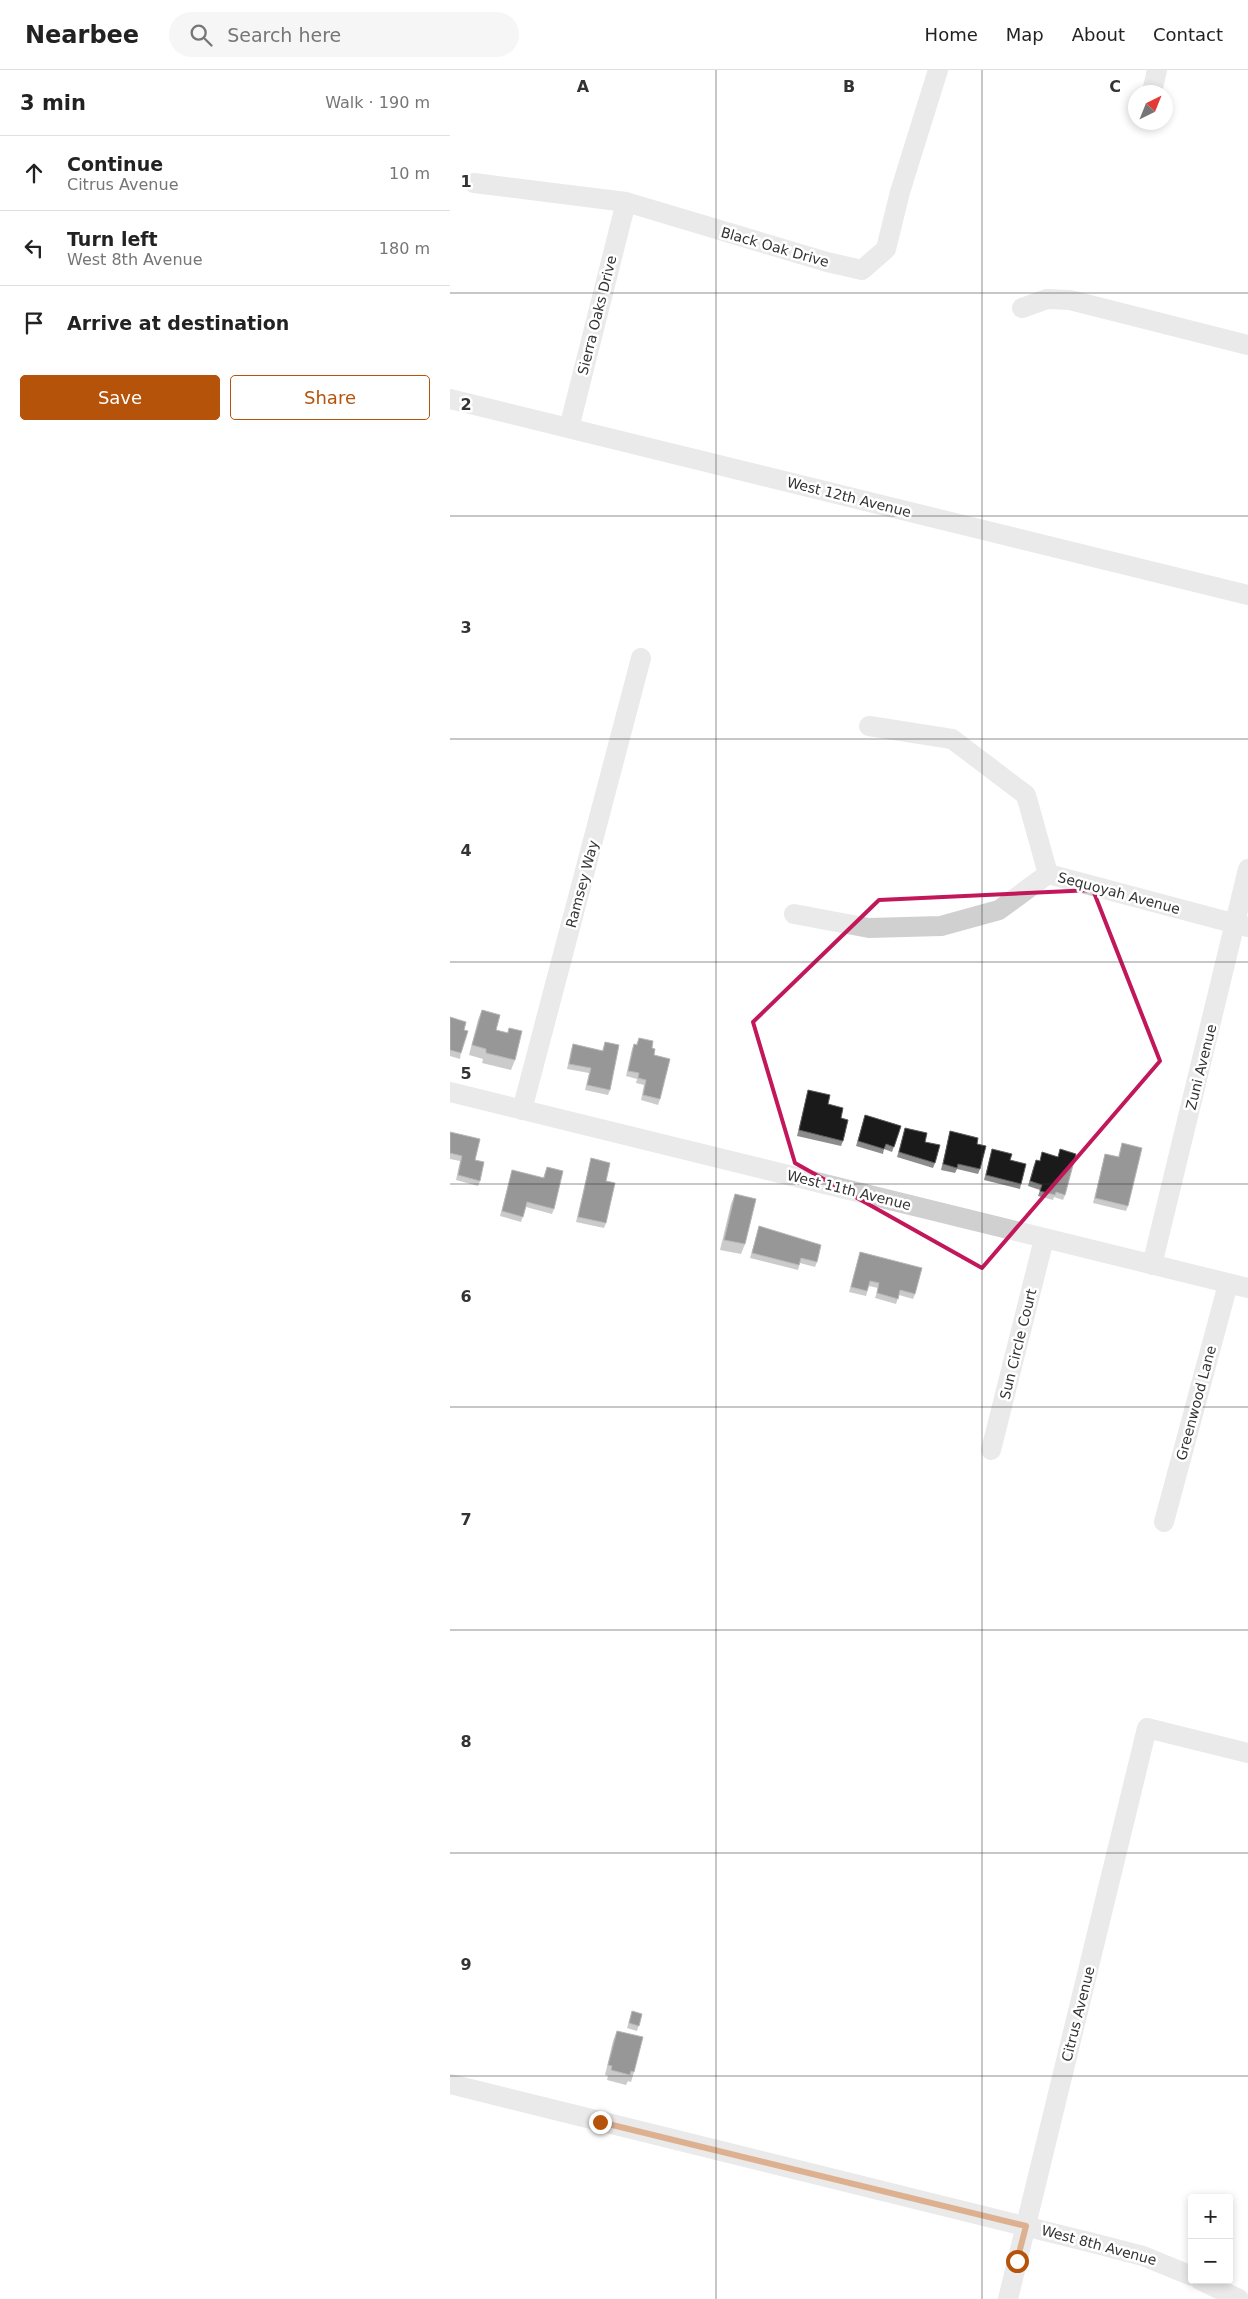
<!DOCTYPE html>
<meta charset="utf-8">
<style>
:root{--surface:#fff;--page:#f6f6f6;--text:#222;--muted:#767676;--line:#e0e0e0;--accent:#b45309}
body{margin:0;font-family:"DejaVu Sans",sans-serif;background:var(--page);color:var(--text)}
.controls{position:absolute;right:15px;bottom:15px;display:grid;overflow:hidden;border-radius:5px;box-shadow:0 2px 8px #0003}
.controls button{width:45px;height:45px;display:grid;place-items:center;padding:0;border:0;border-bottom:1px solid var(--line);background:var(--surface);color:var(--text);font:25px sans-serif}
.compass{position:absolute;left:678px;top:15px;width:45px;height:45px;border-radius:50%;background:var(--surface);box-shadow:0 2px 8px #0003;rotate:43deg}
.stop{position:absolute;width:15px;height:15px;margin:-11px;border:4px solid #b45309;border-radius:50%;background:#fff}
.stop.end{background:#b45309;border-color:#fff;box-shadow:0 1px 5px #0008}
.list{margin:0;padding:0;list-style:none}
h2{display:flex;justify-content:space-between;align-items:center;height:65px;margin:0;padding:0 20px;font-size:21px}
h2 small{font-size:16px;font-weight:400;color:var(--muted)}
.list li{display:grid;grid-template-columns:32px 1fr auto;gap:15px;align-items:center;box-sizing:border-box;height:75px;padding:0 20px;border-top:1px solid var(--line)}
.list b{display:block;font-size:19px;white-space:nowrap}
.list p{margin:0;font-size:16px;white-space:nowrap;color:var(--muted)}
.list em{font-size:16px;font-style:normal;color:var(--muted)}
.actions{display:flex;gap:10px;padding:15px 20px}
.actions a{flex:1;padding:11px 0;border:1px solid var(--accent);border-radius:5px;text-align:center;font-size:18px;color:var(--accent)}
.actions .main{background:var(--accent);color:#fff}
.icon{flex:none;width:28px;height:28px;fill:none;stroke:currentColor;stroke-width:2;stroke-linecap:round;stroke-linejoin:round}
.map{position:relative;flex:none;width:798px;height:2229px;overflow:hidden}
header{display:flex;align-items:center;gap:30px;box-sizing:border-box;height:70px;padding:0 25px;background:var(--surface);border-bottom:1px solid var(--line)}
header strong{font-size:24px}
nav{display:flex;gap:28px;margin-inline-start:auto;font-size:18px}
.search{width:350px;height:45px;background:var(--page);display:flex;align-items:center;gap:12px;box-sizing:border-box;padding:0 18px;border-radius:28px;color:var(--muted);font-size:19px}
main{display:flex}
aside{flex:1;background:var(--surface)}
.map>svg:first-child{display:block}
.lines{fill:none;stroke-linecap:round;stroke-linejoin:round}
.minor{stroke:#d0d0d0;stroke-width:20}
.wall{fill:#8c8c8c}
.building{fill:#1a1a1a;stroke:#5f5f5f}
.route{stroke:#b45309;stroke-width:6}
.marked{fill:none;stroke:#c2185b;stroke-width:4;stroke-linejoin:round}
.grid{fill:none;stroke:#333;stroke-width:1;stroke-opacity:0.55}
.labels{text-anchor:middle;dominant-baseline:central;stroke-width:5;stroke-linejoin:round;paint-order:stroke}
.street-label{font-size:14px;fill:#333;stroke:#fff}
.grid-label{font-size:16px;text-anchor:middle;font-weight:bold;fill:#333;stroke:#fff;stroke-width:5;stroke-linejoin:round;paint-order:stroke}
</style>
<header>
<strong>Nearbee</strong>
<div class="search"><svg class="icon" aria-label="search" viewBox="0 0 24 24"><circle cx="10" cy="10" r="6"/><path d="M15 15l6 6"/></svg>Search here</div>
<nav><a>Home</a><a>Map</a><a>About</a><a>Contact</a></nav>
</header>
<main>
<aside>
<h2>3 min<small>Walk · 190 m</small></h2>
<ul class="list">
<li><svg class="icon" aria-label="ahead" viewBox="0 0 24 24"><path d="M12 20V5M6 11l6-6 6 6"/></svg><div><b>Continue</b><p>Citrus Avenue</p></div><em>10 m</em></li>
<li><svg class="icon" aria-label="left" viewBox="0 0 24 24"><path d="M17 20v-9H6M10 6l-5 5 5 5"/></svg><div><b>Turn left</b><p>West 8th Avenue</p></div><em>180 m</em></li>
<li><svg class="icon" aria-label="arrive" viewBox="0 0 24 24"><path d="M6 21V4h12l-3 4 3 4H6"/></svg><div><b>Arrive at destination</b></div></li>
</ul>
<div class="actions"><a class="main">Save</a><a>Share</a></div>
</aside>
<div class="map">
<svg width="798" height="2229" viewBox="0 0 798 2229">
<rect width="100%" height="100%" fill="#fff"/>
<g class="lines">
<!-- minor -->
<path class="minor" d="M702 22 707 0
M24 113 176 132 377 192 412 200 436 179 450 122 488 0
M572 238 597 229 620 230 798 275
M0 329 798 525
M119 358 176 132
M419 656 502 669 576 725 598 804
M344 844 419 858 491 856 549 840 598 804 798 857
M0 1022 798 1218
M72 1040 191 588
M702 1195 798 799
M541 1380 594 1169
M714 1452 778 1214
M0 2014 643 2173 693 2186 742 2206
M750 2210 789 2229
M558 2229 697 1658 798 1683"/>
</g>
<!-- wall -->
<path class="wall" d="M32 940 46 960 57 963 59 958 65 990 61 1000 32 993 33 989 19 985 28 950Z
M0 947 14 960 11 983 10 989 0 986Z
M189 968 202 978 204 985 210 1029 208 1035 191 1030 194 1015 186 1013 187 1009 176 1006 182 979 184 974 186 975Z
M155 972 160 1020 158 1025 135 1020 139 1003 117 999 121 980 123 974 152 981Z
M358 1020 378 1034 391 1048 393 1071 391 1076 347 1066Z
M415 1045 451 1056 442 1082 434 1079 433 1084 406 1076Z
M455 1058 475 1072 485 1093 483 1098 447 1087Z
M500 1061 527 1074 530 1099 528 1104 507 1099 505 1103 491 1100Z
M0 1062 25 1090 30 1111 28 1116 6 1110 10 1091 0 1089Z
M672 1073 678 1136 676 1141 643 1133 655 1084 668 1087Z
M542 1079 560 1090 571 1114 570 1119 534 1110Z
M592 1082 615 1125 613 1130 604 1127 603 1130 588 1126 590 1120 578 1116 584 1095 590 1091Z
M141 1088 156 1111V1153L154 1158 126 1152Z
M97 1097 104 1139 102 1144 76 1137 71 1152 50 1146 62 1100 93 1108Z
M285 1124 295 1174 291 1184 270 1180 281 1134Z
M309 1156 367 1192 365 1197 350 1193 348 1200 300 1188Z
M410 1182 465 1224 463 1229 449 1225 446 1234 425 1228 428 1218 419 1216 416 1226 399 1222Z
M182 1941 192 1944 187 1961 177 1958Z
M167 1961 184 2002 181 2012 178 2011 176 2015 157 2010 158 2006 155 2005 163 1971Z"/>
<!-- building -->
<path class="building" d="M32 940 50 945 46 960 58 963 59 958 72 961 65 990 36 983V979L22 975Z
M0 947 16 952 14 960 18 961 11 983 0 980Z
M189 968 203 971 202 978 205 979 204 985 220 989 210 1029 193 1025 196 1010 188 1008 189 1003 178 1001 184 974 187 975Z
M155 972 169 975 160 1020 137 1015 141 998 119 994 123 974 153 981Z
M358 1020 380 1025 378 1034 393 1038 391 1048 398 1050 393 1071 349 1060Z
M415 1045 451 1056 444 1077 436 1074 434 1079 408 1071Z
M455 1058 477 1063 475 1072 490 1075 485 1093 449 1082Z
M500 1061 528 1068 527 1074 536 1076 530 1099 508 1094 507 1098 493 1094Z
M0 1062 30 1069 25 1090 34 1092 30 1111 8 1105 12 1086 0 1083Z
M672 1073 692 1078 678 1136 645 1128 655 1084 669 1087Z
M542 1079 562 1084 560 1090 576 1094 571 1114 536 1105Z
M610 1079 626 1084 615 1125 606 1122 605 1125 590 1121 592 1115 580 1111 586 1090 590 1091 592 1082 608 1087Z
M141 1088 160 1093 156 1111 165 1113 156 1153 128 1147Z
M97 1097 113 1101 104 1139 77 1132 73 1147 52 1141 62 1100 94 1108Z
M285 1124 306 1129 295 1174 274 1170Z
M309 1156 371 1175 367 1192 351 1188 349 1195 302 1183Z
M410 1182 472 1198 465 1224 450 1220 448 1229 427 1223 429 1213 420 1211 417 1221 401 1217Z
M182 1941 192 1944 189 1956 179 1953Z
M167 1961 193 1967 184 2002 181 2001 180 2005 161 2000 162 1996 158 1995Z"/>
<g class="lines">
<!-- route -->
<path class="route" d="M150 2052 576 2156 567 2191"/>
</g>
<!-- marked area -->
<path d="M0 0H798V2229H0ZM643 820 710 991 532 1198 345 1093 303 952 429 830Z" fill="#fff" fill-opacity=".55" fill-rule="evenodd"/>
<path class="marked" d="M643 820 710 991 532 1198 345 1093 303 952 429 830Z"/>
<!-- grid -->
<path class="grid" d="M266 0V2229M532 0V2229M0 223H798M0 446H798M0 669H798M0 892H798M0 1114H798M0 1337H798M0 1560H798M0 1783H798M0 2006H798"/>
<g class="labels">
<!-- street labels -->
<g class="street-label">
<text transform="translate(325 177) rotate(16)">Black Oak Drive</text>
<text transform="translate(147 245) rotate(-76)">Sierra Oaks Drive</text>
<text transform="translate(399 427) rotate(14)">West 12th Avenue</text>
<text transform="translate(132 814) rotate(-75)">Ramsey Way</text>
<text transform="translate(669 823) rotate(15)">Sequoyah Avenue</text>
<text transform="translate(751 997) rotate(-76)">Zuni Avenue</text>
<text transform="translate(399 1120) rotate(14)">West 11th Avenue</text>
<text transform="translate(568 1274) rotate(-76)">Sun Circle Court</text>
<text transform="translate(746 1333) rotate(-75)">Greenwood Lane</text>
<text transform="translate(628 1944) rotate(-76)">Citrus Avenue</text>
<text transform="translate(649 2175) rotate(15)">West 8th Avenue</text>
</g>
</g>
<g class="grid-label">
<text x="133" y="22">A</text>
<text x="399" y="22">B</text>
<text x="665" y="22">C</text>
<text x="16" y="117">1</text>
<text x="16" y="340">2</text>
<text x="16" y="563">3</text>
<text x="16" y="786">4</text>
<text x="16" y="1009">5</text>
<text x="16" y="1232">6</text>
<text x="16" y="1455">7</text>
<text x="16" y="1677">8</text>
<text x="16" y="1900">9</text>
</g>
</svg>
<div class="controls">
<button>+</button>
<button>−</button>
</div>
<svg class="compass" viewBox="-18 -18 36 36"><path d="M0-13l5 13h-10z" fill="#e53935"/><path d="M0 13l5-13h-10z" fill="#767676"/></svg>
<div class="stop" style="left:567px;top:2191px"></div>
<div class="stop end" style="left:150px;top:2052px"></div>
</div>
</main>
